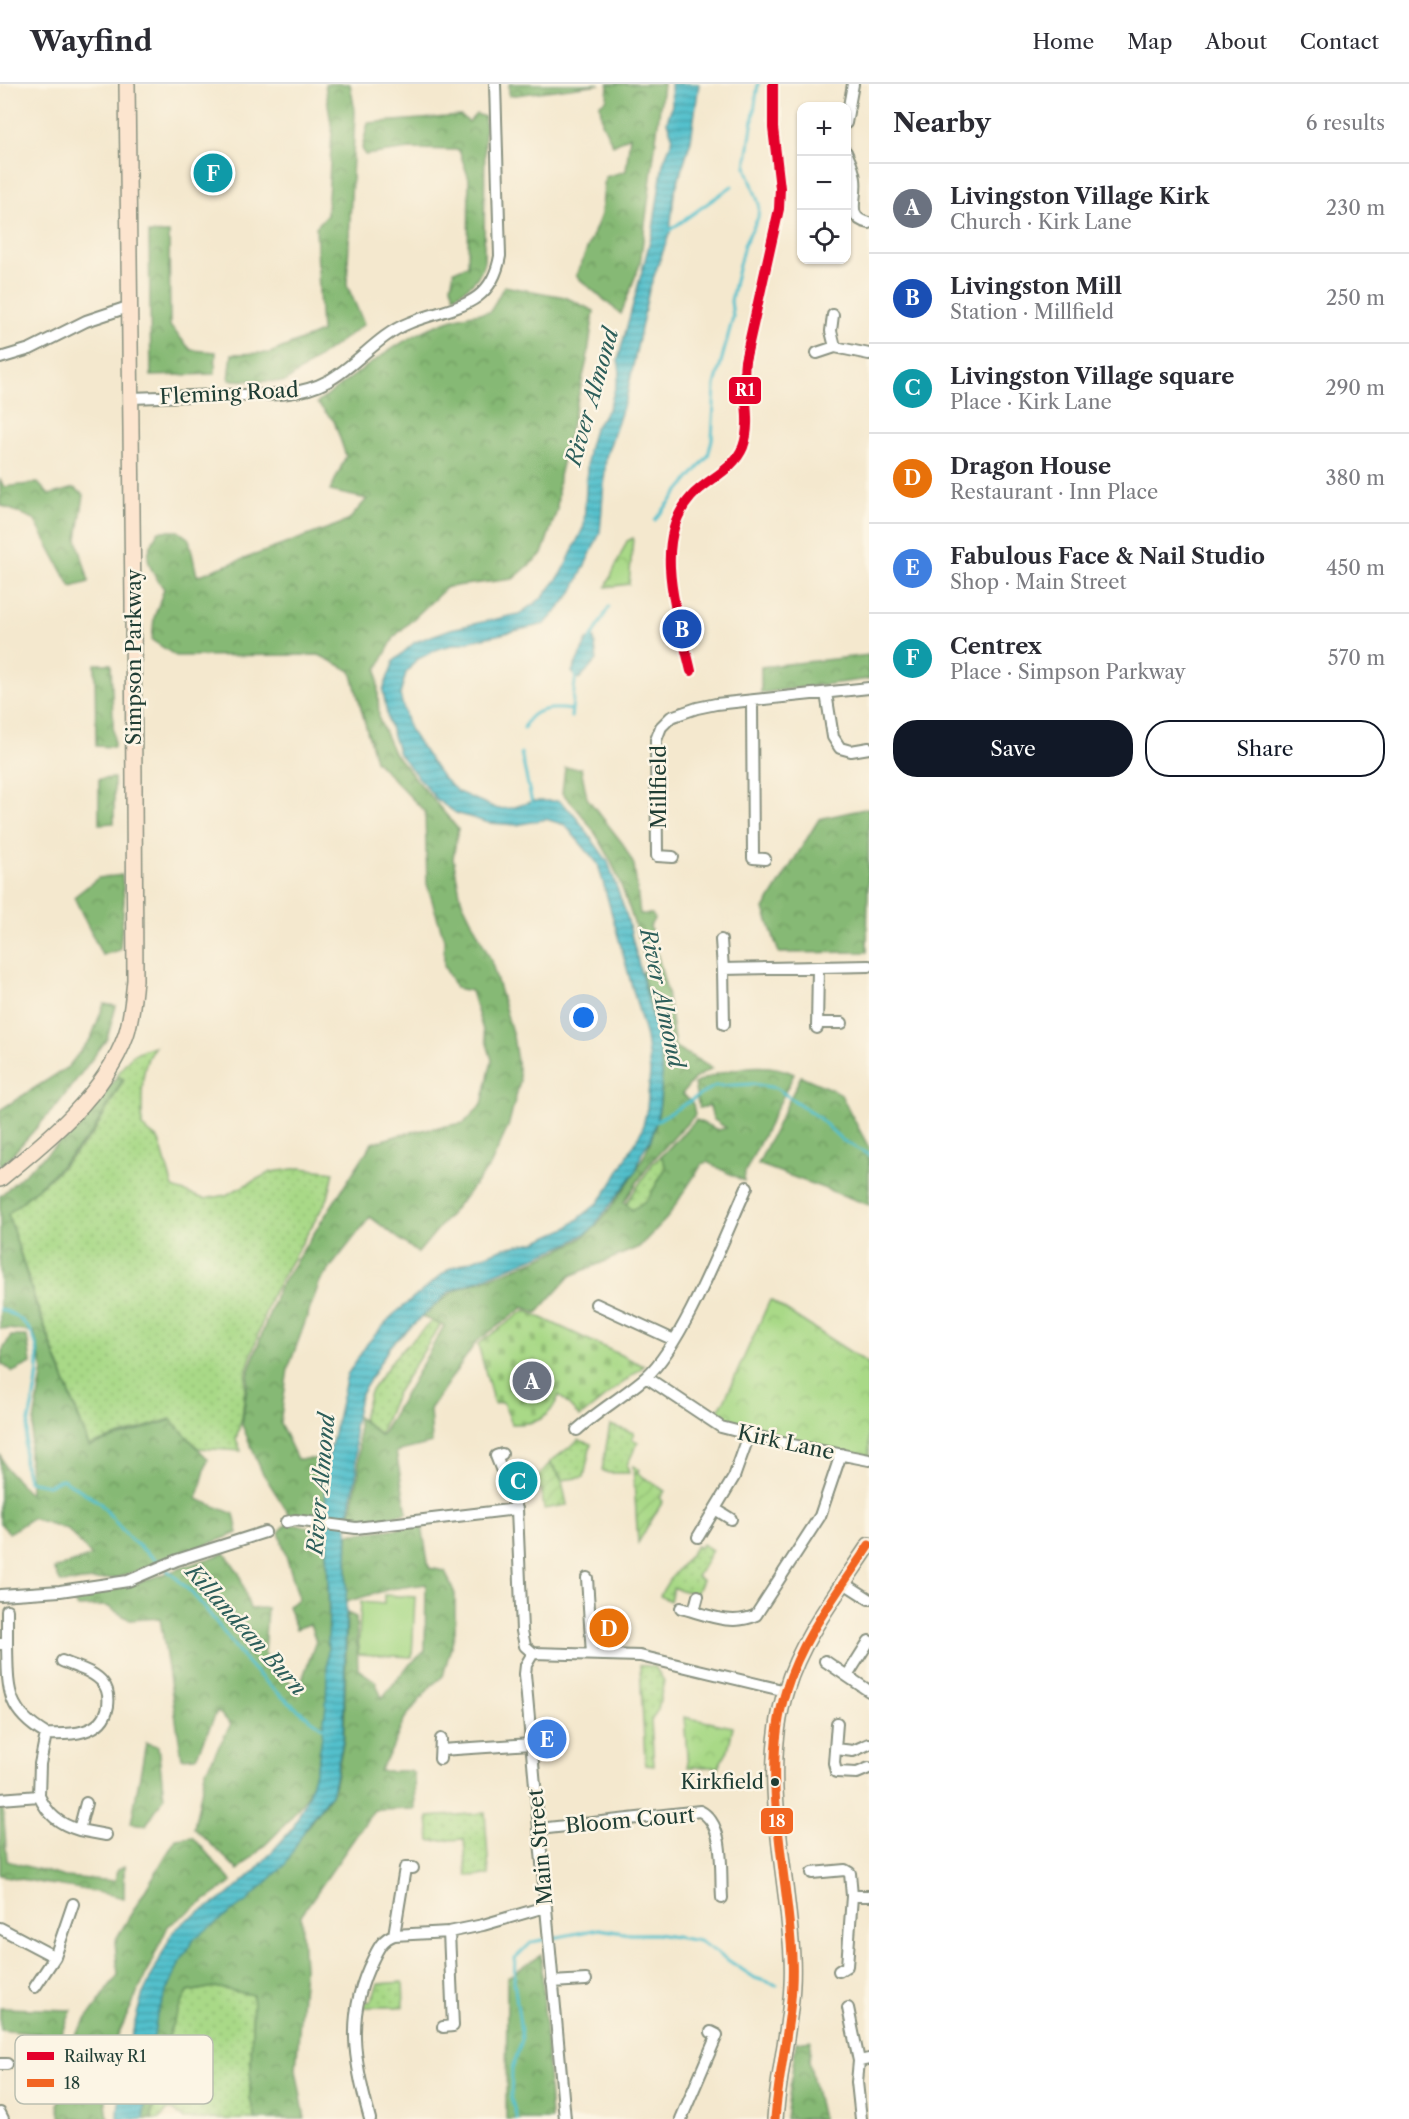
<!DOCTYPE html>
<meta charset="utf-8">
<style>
:root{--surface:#fff;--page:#f7f7f7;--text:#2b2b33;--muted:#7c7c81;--line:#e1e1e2;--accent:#111827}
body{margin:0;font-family:"Libre Caslon Text",serif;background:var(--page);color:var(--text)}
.controls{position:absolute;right:18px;top:18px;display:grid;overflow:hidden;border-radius:12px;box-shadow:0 2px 4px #0004}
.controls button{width:54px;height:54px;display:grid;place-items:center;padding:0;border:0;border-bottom:2px solid var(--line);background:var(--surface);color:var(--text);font:30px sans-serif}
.you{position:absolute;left:584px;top:934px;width:21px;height:21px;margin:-15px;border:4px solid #fff;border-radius:50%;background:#1a73e8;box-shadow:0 0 0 9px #1a73e833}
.badge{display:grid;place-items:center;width:39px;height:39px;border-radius:50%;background:var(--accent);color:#fff;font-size:20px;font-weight:700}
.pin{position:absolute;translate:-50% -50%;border:3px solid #fff;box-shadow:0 2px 6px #0006}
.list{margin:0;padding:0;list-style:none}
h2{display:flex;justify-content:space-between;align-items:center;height:78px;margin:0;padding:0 24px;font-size:26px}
h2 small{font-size:20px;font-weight:400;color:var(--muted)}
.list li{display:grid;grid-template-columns:39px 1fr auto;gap:18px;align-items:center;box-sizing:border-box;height:90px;padding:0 24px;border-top:2px solid var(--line)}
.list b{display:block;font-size:22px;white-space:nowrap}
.list p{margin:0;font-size:20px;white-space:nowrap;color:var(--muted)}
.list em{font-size:20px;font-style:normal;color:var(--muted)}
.actions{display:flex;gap:12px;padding:18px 24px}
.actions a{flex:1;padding:14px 0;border:2px solid var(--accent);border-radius:24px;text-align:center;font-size:21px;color:var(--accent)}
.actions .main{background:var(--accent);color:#fff}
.icon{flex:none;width:33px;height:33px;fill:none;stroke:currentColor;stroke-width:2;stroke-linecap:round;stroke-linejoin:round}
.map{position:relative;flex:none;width:869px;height:2035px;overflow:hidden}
header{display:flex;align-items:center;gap:36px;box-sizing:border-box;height:84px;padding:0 30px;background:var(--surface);border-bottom:2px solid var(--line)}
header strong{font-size:28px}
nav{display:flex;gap:33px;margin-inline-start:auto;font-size:21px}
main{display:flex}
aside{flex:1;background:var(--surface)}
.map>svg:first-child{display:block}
.grass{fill:url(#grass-dots);stroke:#648b5e;stroke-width:1.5}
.forest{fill:url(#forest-crowns);stroke:#527b54;stroke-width:1.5}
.cemetery{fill:url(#cemetery-stones);stroke:#648b5e;stroke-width:1.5}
.park{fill:url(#park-crowns);stroke:#648b5e;stroke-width:1.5}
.garden{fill:url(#garden-furrows);stroke:#648b5e;stroke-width:1.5}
.pitch{fill:#a9d987;stroke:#648b5e;stroke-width:1.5}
.water{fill:url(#water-rules);stroke:#397e80;stroke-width:1.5}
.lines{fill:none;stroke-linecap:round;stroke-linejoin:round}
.stream{stroke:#53c0cc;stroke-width:3}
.street-casing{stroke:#8a9281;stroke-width:14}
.secondary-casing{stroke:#8a9281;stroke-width:18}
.street{stroke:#fff;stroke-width:10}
.secondary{stroke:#fce5cf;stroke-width:15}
.bus-1-casing{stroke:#fcf5e5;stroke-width:14}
.bus-1{stroke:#f26522;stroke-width:9}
.rail-1-casing{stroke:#fcf5e5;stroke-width:15}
.rail-1{stroke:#e4002b;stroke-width:10}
.bus-dot{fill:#1f3d34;stroke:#fcf5e5;stroke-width:2}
.labels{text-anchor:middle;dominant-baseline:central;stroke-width:5;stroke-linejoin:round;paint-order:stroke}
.bus-label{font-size:20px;fill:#1f3d34;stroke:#fcf5e5;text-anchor:end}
.street-label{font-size:21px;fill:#1f3d34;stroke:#fcf5e5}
.water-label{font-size:22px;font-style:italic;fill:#2c5e5a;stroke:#fcf5e5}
.key{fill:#fcf5e5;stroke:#babeb0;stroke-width:1.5}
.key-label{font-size:16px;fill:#1f3d34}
.line-badge{stroke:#fcf5e5;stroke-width:2}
.badge-label{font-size:16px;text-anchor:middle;font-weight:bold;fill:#fff}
</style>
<header>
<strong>Wayfind</strong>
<nav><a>Home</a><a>Map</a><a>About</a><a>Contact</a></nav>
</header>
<main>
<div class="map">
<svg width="869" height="2035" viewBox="0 0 869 2035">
<defs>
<pattern id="grass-dots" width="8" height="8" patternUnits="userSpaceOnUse" patternTransform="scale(1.5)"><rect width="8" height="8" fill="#a9d987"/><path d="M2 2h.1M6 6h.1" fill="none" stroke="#91bb75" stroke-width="1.8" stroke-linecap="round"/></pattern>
<pattern id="forest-crowns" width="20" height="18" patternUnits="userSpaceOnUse" patternTransform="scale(1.5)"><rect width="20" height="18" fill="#86b974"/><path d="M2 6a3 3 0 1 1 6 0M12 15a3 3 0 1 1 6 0" fill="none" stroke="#6d9860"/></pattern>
<pattern id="cemetery-stones" width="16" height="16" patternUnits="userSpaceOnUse" patternTransform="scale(1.5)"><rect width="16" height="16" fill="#a9d987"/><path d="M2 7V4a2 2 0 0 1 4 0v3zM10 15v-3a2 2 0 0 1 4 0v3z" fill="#91bb75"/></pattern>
<pattern id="park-crowns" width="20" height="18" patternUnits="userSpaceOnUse" patternTransform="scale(1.5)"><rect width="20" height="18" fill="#a9d987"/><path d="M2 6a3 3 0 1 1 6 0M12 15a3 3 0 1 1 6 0" fill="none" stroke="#91bb75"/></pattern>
<pattern id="garden-furrows" width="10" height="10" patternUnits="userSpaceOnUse" patternTransform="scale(1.5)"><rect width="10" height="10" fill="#a9d987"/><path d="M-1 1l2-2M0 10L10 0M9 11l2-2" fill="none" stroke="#91bb75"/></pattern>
<pattern id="water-rules" width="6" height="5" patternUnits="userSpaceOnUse" patternTransform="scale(1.5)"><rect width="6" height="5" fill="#53c0cc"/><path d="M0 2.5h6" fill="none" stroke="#449da6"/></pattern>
</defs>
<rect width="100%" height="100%" fill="#fcf5e5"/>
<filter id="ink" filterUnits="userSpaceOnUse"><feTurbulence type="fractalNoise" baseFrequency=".0167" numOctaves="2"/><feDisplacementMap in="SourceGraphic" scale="12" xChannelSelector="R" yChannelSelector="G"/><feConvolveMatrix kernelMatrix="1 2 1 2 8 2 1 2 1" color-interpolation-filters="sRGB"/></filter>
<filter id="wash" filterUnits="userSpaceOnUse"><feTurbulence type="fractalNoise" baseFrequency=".008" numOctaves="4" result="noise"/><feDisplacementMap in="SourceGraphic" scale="24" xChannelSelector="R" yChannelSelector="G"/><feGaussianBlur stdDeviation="1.35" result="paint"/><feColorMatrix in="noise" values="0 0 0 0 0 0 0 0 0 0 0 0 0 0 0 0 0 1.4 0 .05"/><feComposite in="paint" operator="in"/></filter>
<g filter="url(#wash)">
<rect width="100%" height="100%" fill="#f4e8ce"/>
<!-- grass -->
<path class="grass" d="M155 962C138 983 143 1017 142 1043L159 1056 173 1104 204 1115 226 1111 271 1088 300 1084 334 1088 328 1114 270 1214 247 1285 242 1333 236 1355 241 1367 198 1364 170 1335 89 1361 36 1218 8 1130 55 1090 93 1050 124 995 117 992C127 974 135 966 155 962Z
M661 1072 666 1083 648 1115 632 1127 626 1120 653 1079Z
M435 1234 443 1237 396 1310 380 1350 362 1335 370 1308 394 1274Z
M610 1341 634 1349 632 1355 638 1358 627 1381 629 1389H608L602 1386Z
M579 1356 591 1360 584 1393 563 1396 550 1378Z
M702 1460 712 1466 697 1493 702 1496 696 1510 673 1504 670 1517 660 1512C668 1492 685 1481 696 1462L700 1464Z
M640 1581 655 1583 664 1597 658 1625 651 1637 654 1682 646 1681 645 1675Z
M485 1729 489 1791 467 1792 464 1755 430 1757 428 1733Z
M403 1898 404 1923H363L365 1917 371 1918 378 1900Z
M214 1903 253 1911 250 2014 255 2035H184L173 2026H168L159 2035H152C154 1991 166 1947 188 1908Z"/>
<!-- forest -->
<path class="forest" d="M325 0H350L355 27 347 201 364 240 285 298 229 296 232 270 270 269 321 248 316 143 327 131 332 47Z
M509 0H600L509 12Z
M608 0H663L640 180 621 230 576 192 601 131 605 93 626 87 630 52 613 61 602 39 600 20 607 15Z
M476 30 485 33 484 181C477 197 469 204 454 212L451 202 454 187 468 181 469 95 459 66 410 65 365 71 362 64 368 39 461 32 469 38Z
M149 149H169L170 242 191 266 216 268 215 290 151 292Z
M504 202 565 213 594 227 587 276 559 392 557 426 542 470 513 495 447 503 395 552 377 585 379 635 394 669 458 745 453 774 461 815 491 876 513 952 520 997 508 1043 490 1082 418 1169 370 1133 320 1197 288 1285 280 1339 297 1375H319L325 1390 326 1436 305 1430H289L262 1388 242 1341 249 1286 278 1205 372 1059 411 1048 464 1039 482 1020 492 976 471 907 456 904 444 882V855L427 800 425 728 375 676 351 587 319 571 176 572 152 556 154 534 164 505C147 480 141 474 159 447H178L189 455 197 492 348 437 367 415 330 407 346 372 334 337 317 319C368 282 424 232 490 228Z
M0 395 4 403 38 399 49 411 74 404 84 411 77 455 89 498 71 503 34 435 0 421Z
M869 571V595L761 609V583Z
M95 580H111L114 663 96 662Z
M565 684H581L587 714 623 760 634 781 640 830H652L654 835 650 842 667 908 675 963 712 984 694 995 682 1010 693 1020 695 1031 650 1079 624 1118 632 1126 648 1115 666 1083 661 1072 696 1036 718 1046 726 1044 713 1035 710 1022 699 1024 694 1000C722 985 764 975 794 990L745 1088 744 1097 707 1078 702 1080 667 1134 639 1163 570 1192 537 1229 524 1223 476 1258 430 1325 432 1359 396 1368 407 1429 368 1437 350 1432 359 1388 358 1333 381 1352 444 1242 422 1233C431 1226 440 1216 450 1210 462 1202 479 1198 492 1193 519 1183 546 1172 572 1160 594 1149 604 1132 619 1112 678 1033 665 980 642 889L648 883C626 815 615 761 562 709Z
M114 694V739L99 740V695Z
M869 724 867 868 779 869 764 825 819 735Z
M122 791 124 816 120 866 102 871 74 813 98 794Z
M104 920 116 922 107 955 58 1020 0 1084V1026L68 983 91 954Z
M117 992 123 995 92 1049 53 1090 8 1130 35 1218 89 1362 171 1336 208 1375 197 1415 234 1430 238 1449 117 1494 61 1499 54 1485 92 1472 67 1445 32 1434 9 1449 0 1439V1370L5 1383 30 1411 29 1366 43 1287 34 1248 0 1244V1112L84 1036Z
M801 992 840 1009 869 1064V1121L758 1080Z
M11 1252H27L31 1279 13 1288 2 1280V1267Z
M287 1440 326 1445C328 1515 337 1646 308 1708 295 1735 260 1766 238 1786L194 1744 205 1688 231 1640 217 1627 196 1673 182 1674 160 1534 130 1536 107 1522 77 1523 67 1509 138 1499 225 1469 239 1489 250 1525 267 1524 264 1569 298 1607 316 1557 310 1540 296 1545 288 1522 299 1515 279 1448Z
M422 1442 429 1484 445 1487 455 1510V1548L443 1592 431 1602 405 1634 391 1667 379 1687H410L414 1690 415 1725 374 1726 301 1831 304 1885 296 1985 305 2035H255L250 2014 253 1911 214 1903 188 1908C166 1947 154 1991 152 2035H137L151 1936 175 1875 239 1807 290 1766 333 1708 344 1656 347 1529 356 1533 358 1585 375 1597 382 1614 408 1582 425 1567 426 1500 390 1505 346 1518 348 1450Z
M146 1659 158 1662 164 1713 146 1741 131 1739Z
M0 1723H3L7 1777 65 1793 115 1797 117 1786 124 1782V1814C84 1804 41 1800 0 1791Z
M193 1753 232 1798 168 1842 102 1986 108 2035H61L58 2021 75 1951 118 1891 115 1857 176 1755Z
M541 1871 551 2035H506L507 1894Z
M0 1924 72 1926 60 1952 0 1946Z
M811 1956 809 1977 822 2035H786L796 1958Z"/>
<!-- cemetery -->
<path class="cemetery" d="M525 1226 644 1282 580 1333 559 1311C550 1335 537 1340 512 1340L503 1318 494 1320 478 1260Z"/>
<!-- park -->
<path class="park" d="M633 454 629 500 606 503 627 457Z
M770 1216 869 1280V1373C820 1360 758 1356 715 1330L724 1317Z
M684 1633 733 1643 728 1666 718 1683H688Z"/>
<!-- garden -->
<path class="garden" d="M550 1379 562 1397 567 1421 544 1425 541 1405H536L540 1390Z
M633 1382 639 1386 637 1389 665 1407 660 1414 663 1417 638 1459Z"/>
<!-- pitch -->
<path class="pitch" d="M384 1511 415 1513 412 1573 358 1570 361 1518 384 1520Z"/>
<!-- water -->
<path class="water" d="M671 0H699L691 56 674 110 670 148 649 206 627 311 606 373 600 449 579 494 571 510 545 540 440 564 416 576 406 589 400 611 409 645 442 693 458 708 498 725 512 724 533 717H559L574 730 608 778 627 833 659 961 662 992 659 1025 651 1055 642 1068 636 1087 591 1146 570 1159 449 1208 390 1262 360 1312 354 1343 357 1387 348 1433 343 1655 332 1708 308 1740 285 1781 247 1817 195 1854 180 1878 157 1930 143 2035H117L125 1976 142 1912 173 1848 188 1835 227 1812 255 1787 293 1744 309 1709 319 1673 326 1621 329 1526 325 1389 347 1291 367 1260 393 1231 449 1185 504 1164 535 1158 567 1144 598 1119 611 1101 642 1046 647 1025 650 988 646 953 598 780 565 741 546 735 517 741 489 739 456 729 437 716 399 670 388 637 383 606 394 577 415 558 451 545 519 530 542 514 562 489 584 442 588 366 594 345 609 324 620 288 618 276 653 146 663 79 673 54 667 38 672 21Z
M594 554 597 576 579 595 572 588 587 556Z"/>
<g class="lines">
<!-- stream -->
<path class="stream" d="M667 148 732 102
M655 436 708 372 712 355 715 301 733 233 731 217 735 197 744 161 758 134 759 120 746 83 758 0
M589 558 609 523
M571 633 576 589
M524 644C530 624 553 623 572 626
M521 669 532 719
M655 1038 715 1002 753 1000 776 1004 818 1033 842 1056 869 1071
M0 1225C69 1247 23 1328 24 1374 24 1382 27 1390 28 1397L48 1401 63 1395 99 1418 130 1455 161 1480
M166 1485C199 1512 216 1539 242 1572 265 1601 294 1624 325 1645
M517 2035 511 2014 512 1985 522 1956 514 1897 515 1874 532 1858 599 1845 630 1850H657L699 1857 755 1894 777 1901"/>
</g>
</g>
<g filter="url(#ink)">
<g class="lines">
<!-- street casing -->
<g class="street-casing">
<path id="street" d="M846 39 853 0
M846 68C850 77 854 85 855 95 858 114 844 134 869 139
M833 231 831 247 835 263
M817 269 835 263 869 270
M0 274 30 265 86 237 128 223
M130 314C160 313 190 312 221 311 256 310 295 315 328 297 357 281 378 251 409 239 451 222 491 225 500 172L495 0
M826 609 833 653 840 664 851 667 869 664
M752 617 753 774 765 775
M673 773 657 772 656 656 661 643 671 633 697 624 716 620 869 604
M721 856 723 885 869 882
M723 885 724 940
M817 939H842
M817 944 818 883
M596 1220 674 1256
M646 1293 721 1343 787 1360 869 1376
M577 1346C598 1327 624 1312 646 1293 684 1259 724 1153 747 1103
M502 1370 496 1372 517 1425 522 1547 525 1562 533 1569
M715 1425 731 1435
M286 1438 295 1436 356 1444 517 1425
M698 1453 734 1393 749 1351
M587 1494 592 1570
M844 1499 869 1515
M0 1511 60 1507 128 1497 177 1476 265 1448
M681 1524C705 1530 732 1543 756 1531L820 1432 841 1370
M694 1527 698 1512
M0 1560H7C8 1604 5 1626 46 1650L40 1680 39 1712 0 1715
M7 1560V1526
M533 1569 526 1581 525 1590 565 2035
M533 1569 640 1572 786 1607
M825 1577 869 1607
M847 1592 869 1557
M837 1639 834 1679 836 1688 857 1689 869 1684
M46 1650C69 1651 103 1651 108 1622 109 1614 108 1605 103 1599 94 1587 75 1583 62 1577
M836 1665 853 1667 869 1660
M441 1666 531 1660
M440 1675 441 1655
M39 1712C48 1731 59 1740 79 1746L86 1719
M539 1745 700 1727C726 1740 720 1788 722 1814
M79 1746 106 1751
M413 1784H405L394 1851 449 1848 483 1841 545 1823
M812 1789 845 1786 850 1789 852 1812 847 1882 839 1887
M852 1812H869
M0 1844 55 1873 73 1820
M552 1898 586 1896
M35 1903 55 1873
M848 1924 859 1977
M443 1943 453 1942 449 1848
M0 1980H7
M0 2029 3 2035
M370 2035C354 1978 345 1930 373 1875 378 1865 382 1855 394 1851
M681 2035 717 1951 711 1948
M861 2035 857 1998 859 1977 869 1975"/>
</g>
<!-- secondary casing -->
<g class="secondary-casing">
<path id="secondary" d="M0 1095C47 1057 105 1010 126 951 132 933 133 914 135 896L133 517 127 0
M775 2035C779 1981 795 1927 792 1873 788 1786 759 1692 786 1606 802 1553 839 1507 869 1461"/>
</g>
<!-- street -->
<use href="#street" class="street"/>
<!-- secondary -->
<use href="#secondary" class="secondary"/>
<!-- bus-1 casing -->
<g class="bus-1-casing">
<path id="bus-1" d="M775 2035C779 1981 795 1927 792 1873 788 1786 759 1692 786 1606 802 1553 839 1507 869 1461"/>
</g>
<!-- bus-1 -->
<use href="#bus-1" class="bus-1"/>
<!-- rail-1 casing -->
<g class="rail-1-casing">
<path id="rail-1" d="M691 587C679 534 650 458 691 413 707 395 733 387 743 363 753 336 741 305 745 277L779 125 780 104 773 44V0"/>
</g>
<!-- rail-1 -->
<use href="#rail-1" class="rail-1"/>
</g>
</g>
<!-- markers -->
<circle class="bus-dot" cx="775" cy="1698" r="5"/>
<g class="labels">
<!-- bus labels -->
<g class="bus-label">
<text x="764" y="1698">Kirkfield</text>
</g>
<!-- street labels -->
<g class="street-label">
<text transform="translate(229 309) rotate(-3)">Fleming Road</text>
<text transform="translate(133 573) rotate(-90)">Simpson Parkway</text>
<text transform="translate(658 703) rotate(-90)">Millfield</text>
<text transform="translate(786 1358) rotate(12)">Kirk Lane</text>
<text transform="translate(630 1736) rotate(-5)">Bloom Court</text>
<text transform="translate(540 1763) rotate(-95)">Main Street</text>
</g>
<!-- water labels -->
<g class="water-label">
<text transform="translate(592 313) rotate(-74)">River Almond</text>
<text transform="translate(662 914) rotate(78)">River Almond</text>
<text transform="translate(321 1400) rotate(-85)">River Almond</text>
<text transform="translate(246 1546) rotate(48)">Killandean Burn</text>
</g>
</g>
<!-- legend -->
<rect x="15" y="1951" width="198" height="69" rx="9" class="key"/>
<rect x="27" y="1968" width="27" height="8" fill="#e4002b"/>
<rect x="27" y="1995" width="27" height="8" fill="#f26522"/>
<g class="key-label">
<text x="64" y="1978">Railway R1</text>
<text x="64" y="2005">18</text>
</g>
<g class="line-badge">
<rect x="728" y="292" width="34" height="29" rx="6" fill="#e4002b"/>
<rect x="760" y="1723" width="34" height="28" rx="6" fill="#f26522"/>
</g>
<g class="badge-label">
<text x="745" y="312">R1</text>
<text x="777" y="1743">18</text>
</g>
</svg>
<div class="controls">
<button>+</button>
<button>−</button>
<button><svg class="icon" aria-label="locate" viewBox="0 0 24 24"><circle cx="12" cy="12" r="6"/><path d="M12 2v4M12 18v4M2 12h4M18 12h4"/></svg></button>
</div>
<div class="you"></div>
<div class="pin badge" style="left:532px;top:1297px;background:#6b7280">A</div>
<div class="pin badge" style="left:682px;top:545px;background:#1a4fb4">B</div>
<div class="pin badge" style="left:518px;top:1397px;background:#0f9aa8">C</div>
<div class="pin badge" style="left:609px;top:1544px;background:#e8710a">D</div>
<div class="pin badge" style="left:547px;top:1655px;background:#3f7fe0">E</div>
<div class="pin badge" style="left:213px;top:89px;background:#0f9aa8">F</div>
</div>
<aside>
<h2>Nearby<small>6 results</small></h2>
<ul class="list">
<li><span class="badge" style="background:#6b7280">A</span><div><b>Livingston Village Kirk</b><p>Church · Kirk Lane</p></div><em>230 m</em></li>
<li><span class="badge" style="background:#1a4fb4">B</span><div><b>Livingston Mill</b><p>Station · Millfield</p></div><em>250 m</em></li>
<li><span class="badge" style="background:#0f9aa8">C</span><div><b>Livingston Village square</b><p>Place · Kirk Lane</p></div><em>290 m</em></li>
<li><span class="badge" style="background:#e8710a">D</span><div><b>Dragon House</b><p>Restaurant · Inn Place</p></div><em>380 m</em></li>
<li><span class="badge" style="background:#3f7fe0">E</span><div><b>Fabulous Face &amp; Nail Studio</b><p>Shop · Main Street</p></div><em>450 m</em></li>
<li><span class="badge" style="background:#0f9aa8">F</span><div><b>Centrex</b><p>Place · Simpson Parkway</p></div><em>570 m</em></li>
</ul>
<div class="actions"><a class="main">Save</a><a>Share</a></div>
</aside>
</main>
